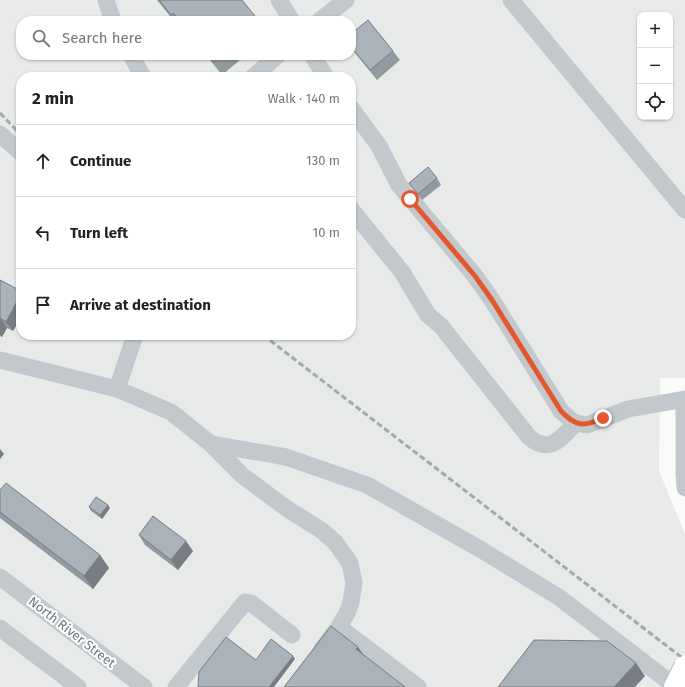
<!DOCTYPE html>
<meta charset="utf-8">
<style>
:root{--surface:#fff;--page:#f2f2f2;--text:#222;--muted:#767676;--line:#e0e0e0}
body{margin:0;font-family:"Fira Sans",sans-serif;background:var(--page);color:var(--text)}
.controls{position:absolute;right:12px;top:12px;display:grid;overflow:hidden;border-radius:8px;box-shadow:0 1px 3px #0004}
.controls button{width:36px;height:36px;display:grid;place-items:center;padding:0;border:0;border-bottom:1px solid var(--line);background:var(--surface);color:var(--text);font:20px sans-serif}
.stop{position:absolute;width:12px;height:12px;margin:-9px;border:3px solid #e4572e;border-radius:50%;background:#fff}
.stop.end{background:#e4572e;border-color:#fff;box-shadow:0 1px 4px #0008}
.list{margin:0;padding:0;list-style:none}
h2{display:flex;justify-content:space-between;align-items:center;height:52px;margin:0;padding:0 16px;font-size:17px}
h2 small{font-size:13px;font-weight:400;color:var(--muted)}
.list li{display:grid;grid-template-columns:26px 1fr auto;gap:12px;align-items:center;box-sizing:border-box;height:72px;padding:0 16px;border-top:1px solid var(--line)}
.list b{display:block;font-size:15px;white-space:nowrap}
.list em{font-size:13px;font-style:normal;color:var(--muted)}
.icon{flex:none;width:22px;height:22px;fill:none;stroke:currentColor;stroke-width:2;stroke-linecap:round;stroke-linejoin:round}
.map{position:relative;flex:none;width:685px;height:687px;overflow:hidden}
.search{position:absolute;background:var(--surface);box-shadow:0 1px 3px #0004;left:16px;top:16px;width:340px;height:44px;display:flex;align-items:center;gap:10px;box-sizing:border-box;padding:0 14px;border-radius:16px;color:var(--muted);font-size:15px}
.panel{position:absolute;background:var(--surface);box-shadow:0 1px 3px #0004;left:16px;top:72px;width:340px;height:268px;border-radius:16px}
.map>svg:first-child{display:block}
.built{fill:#e8e9e9;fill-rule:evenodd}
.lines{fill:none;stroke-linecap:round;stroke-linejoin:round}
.minor{stroke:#c3c8cc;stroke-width:17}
.rail{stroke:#a2aab0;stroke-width:3;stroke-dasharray:6 3;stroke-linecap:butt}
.highway-bridge-casing{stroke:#b4b9bd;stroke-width:24;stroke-linecap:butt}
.highway-bridge{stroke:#fff;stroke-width:22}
.wall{fill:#929a9f}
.shaded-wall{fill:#777d82}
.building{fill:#aab3b9;stroke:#777d82}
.route{stroke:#e4572e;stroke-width:5}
.labels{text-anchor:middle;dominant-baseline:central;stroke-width:4;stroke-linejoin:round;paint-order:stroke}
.street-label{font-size:13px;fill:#657683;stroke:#fff}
</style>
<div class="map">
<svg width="685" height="687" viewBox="0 0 685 687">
<rect width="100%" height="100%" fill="#fafaf8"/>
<!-- built -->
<path class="built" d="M0 0H685V378H660L659 471 685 534V687H0ZM640 15H670V117H640ZM21 21H351V55H21ZM21 77H351V335H21Z"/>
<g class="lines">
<!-- minor -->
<path class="minor" d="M106 0 113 21
M279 0 292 21
M511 0 685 210
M319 21 346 0
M131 55 143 77
M312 55 326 77
M253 77 278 55
M351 108 379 146 399 185 475 276 492 300 561 411 571 420 576 423 587 425 628 409 685 399
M0 134 21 153
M351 209 402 272 428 315 441 326 529 437C550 455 561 438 576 423
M0 360 117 389 171 412 211 444 243 476 286 508 321 530 335 542 350 563 354 583 351 602 347 613 339 627 322 649
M117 389 135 335
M684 399V472L685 488
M211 444 286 457 367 485 480 549 560 598 676 687
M0 577 144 687
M339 627 418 687
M0 628 78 687
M176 687 245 602 251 603 292 635"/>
<!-- rail -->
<path class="rail" d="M0 113 21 135
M263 335 685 660"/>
<!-- highway-bridge casing -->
<g class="highway-bridge-casing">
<path id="highway-bridge" d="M675 687 685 667"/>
</g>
<!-- highway-bridge -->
<use href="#highway-bridge" class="highway-bridge"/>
</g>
<!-- wall -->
<path class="wall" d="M157 0H242L259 21H174Z
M351 34 393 51 400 60 377 80 351 48Z
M206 55H246L222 75Z
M437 178 441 185 422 200 409 183Z
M0 280 21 291V317L13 331 7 328 2 337 0 336Z
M0 490 100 555 109 568 93 589 0 518Z
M89 507 110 508 102 519 91 511Z
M139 535 193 551 178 570 145 545Z"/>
<!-- shaded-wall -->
<path class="shaded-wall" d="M21 294V317L13 331 6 322Z
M0 318 7 328 2 337 0 334Z
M0 449 4 454 0 459Z
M108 505 110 508 102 519 100 515Z
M186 541 193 551 178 570 171 560Z
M100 555 109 568 93 589 84 576Z
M358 647 367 660 356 649Z
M293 656 295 659 274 687H269Z
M636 663 645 676 635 687H614Z"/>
<!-- building -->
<path class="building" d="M159 0H242L259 21H180L173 13 171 15Z
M368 20 393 51 370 70 351 47V34Z
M208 55H222L213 62Z
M428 167 437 178 418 194 409 183Z
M0 280 21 291V294L6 322 0 318Z
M6 483 100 555 84 576 0 512V490Z
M96 497 108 505 100 515 89 507Z
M153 516 186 541 171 560 139 535Z
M331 626 358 647 356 649 405 687H284Z
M226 637 256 660 271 639 293 656 269 687H198L199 672Z
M534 640 607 641 636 663 614 687H498Z"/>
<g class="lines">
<!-- route -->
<path class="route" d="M410 199 475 276 492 300 561 411C576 427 584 427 603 418"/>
</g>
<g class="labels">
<!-- street labels -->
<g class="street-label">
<text transform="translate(72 632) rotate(38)">North River Street</text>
</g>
</g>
</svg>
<div class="controls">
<button>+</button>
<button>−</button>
<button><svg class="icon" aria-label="locate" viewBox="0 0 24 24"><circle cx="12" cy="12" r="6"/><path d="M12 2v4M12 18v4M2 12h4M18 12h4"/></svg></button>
</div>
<div class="stop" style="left:410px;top:199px"></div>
<div class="stop end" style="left:603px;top:418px"></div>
<div class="search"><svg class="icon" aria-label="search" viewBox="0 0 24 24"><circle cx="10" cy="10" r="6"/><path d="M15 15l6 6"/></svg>Search here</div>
<section class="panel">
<h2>2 min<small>Walk · 140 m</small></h2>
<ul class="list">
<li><svg class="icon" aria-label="ahead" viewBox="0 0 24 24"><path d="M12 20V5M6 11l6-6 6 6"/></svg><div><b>Continue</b></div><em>130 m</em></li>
<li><svg class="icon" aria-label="left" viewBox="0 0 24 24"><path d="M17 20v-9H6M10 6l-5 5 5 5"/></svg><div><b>Turn left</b></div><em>10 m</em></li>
<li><svg class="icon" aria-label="arrive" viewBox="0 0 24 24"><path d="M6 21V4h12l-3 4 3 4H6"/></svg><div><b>Arrive at destination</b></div></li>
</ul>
</section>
</div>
